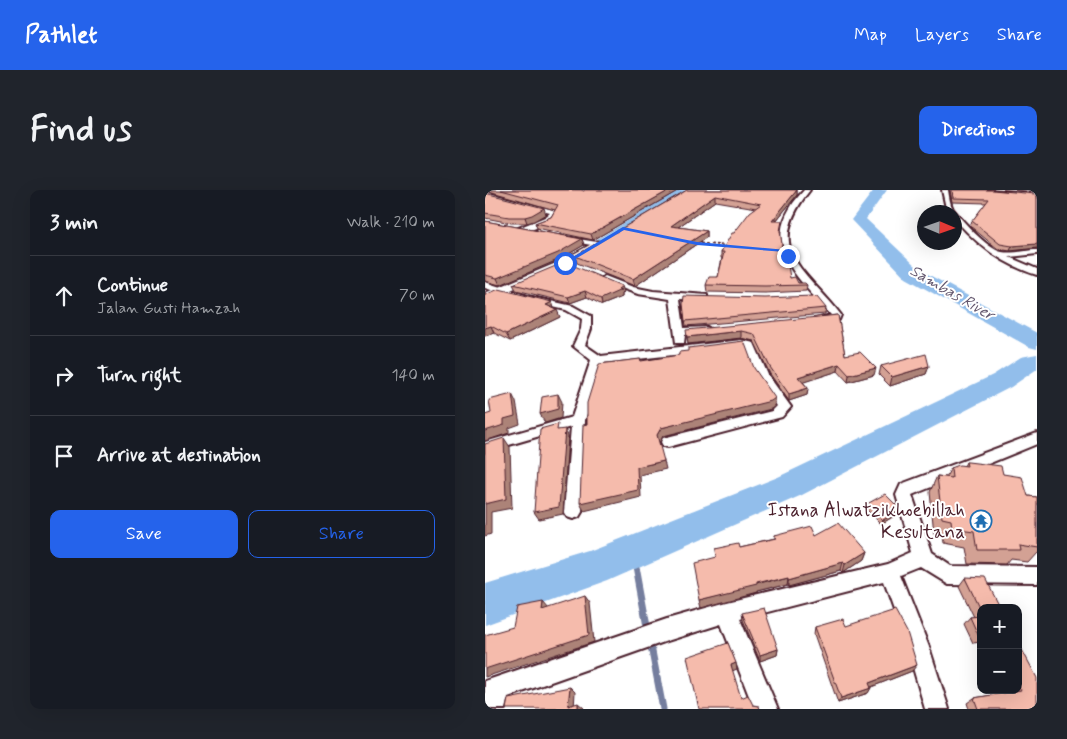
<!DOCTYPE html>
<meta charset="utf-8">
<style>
:root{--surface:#171b24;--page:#20242c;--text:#f1f3f6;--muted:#9ea1a6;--line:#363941;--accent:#2563eb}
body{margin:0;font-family:Mynerve,sans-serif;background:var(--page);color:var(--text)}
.controls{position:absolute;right:15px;bottom:15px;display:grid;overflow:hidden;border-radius:10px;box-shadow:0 5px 20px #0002}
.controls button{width:45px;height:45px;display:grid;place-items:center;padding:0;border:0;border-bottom:1px solid var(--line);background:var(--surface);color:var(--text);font:25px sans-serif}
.compass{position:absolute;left:432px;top:15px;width:45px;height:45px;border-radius:50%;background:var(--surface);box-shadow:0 5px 20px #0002;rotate:92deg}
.stop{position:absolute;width:15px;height:15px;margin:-11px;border:4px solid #2563eb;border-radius:50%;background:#fff}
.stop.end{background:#2563eb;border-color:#fff;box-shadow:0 1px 5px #0008}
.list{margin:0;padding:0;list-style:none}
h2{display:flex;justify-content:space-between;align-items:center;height:65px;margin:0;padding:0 20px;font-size:21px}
h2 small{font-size:16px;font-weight:400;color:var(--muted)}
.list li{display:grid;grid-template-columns:32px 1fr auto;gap:15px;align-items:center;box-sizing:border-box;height:80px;padding:0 20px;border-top:1px solid var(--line)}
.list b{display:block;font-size:19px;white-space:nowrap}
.list p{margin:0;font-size:16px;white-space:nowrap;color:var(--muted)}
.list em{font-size:16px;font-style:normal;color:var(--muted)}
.actions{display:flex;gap:10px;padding:15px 20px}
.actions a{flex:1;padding:11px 0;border:1px solid var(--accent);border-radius:10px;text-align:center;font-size:18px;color:var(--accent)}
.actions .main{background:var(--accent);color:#fff}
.icon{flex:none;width:28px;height:28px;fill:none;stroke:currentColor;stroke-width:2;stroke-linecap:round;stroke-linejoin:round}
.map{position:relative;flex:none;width:552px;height:519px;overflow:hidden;border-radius:10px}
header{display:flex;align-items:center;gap:30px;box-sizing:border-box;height:70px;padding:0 25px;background:var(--accent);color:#fff}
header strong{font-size:24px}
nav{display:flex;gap:28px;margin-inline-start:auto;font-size:18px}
.intro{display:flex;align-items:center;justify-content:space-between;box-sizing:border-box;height:120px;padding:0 30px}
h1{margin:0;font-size:35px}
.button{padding:12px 22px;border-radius:10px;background:var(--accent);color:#fff;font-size:18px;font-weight:700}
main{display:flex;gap:30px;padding:0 30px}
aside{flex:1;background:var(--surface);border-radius:10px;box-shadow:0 5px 20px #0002}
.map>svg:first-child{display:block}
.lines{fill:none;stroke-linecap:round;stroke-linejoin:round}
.stream-far1{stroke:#757e9e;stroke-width:5.5}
.stream{stroke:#757e9e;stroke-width:7}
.canal{fill:#92beeb;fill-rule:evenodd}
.river{fill:#92beeb;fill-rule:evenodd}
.minor-casing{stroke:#4a1f2b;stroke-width:4}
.tertiary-casing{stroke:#4a1f2b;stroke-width:3}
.path{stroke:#4a1f2b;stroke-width:2;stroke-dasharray:3 2;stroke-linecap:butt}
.minor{fill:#fff;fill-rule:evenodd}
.tertiary{fill:#fff;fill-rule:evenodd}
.wall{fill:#d3a194;stroke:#4a1f2b}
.shaded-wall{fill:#ac8378;stroke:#4a1f2b}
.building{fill:#f5bbac;stroke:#4a1f2b}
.route{fill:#2563eb}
.labels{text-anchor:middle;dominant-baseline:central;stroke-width:4;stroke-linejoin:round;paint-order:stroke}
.far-water-label{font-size:16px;font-style:italic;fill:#63576e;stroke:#fff}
.poi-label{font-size:19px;fill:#4a1f2b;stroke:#fff;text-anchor:end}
</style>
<header>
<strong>Pathlet</strong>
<nav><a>Map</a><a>Layers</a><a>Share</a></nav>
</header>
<div class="intro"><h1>Find us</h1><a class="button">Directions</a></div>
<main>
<aside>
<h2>3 min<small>Walk · 210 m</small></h2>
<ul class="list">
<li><svg class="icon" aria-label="ahead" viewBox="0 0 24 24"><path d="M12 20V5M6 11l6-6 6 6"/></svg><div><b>Continue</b><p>Jalan Gusti Hamzah</p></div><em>70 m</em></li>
<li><svg class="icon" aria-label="right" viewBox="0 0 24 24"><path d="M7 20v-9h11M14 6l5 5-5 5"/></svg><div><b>Turn right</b></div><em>140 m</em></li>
<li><svg class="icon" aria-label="arrive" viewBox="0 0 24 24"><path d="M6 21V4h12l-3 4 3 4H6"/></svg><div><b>Arrive at destination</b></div></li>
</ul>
<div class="actions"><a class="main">Save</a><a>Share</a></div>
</aside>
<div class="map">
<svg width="552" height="519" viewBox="0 0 552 519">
<rect width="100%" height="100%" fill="#fff"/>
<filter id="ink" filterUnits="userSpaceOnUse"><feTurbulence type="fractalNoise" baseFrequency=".02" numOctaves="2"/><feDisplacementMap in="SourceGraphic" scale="10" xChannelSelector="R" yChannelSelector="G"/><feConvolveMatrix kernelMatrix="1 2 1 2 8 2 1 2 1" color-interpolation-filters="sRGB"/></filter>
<g filter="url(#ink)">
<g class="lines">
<!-- stream-far1 -->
<path class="stream-far1" d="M148 361 151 378"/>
<!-- stream -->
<path class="stream" d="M151 377 163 442
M165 451 178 519"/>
<!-- canal -->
<path class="canal" d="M194 0H203L117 53 114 54 109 51Z"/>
<!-- river -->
<path class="river" d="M389 0H402L381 29 435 80 552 143V159L544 157 421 88 366 30Z
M552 164V179L526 197 317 305 122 391 0 435V393L105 361 293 287 508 185 536 167Z"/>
<!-- minor casing -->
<g class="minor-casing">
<path id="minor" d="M319 0H325C276 61 322 80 356 125L354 130 331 133 330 131 331 129 346 125C310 85 270 52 319 0Z
M457 0H463C464 6 465 14 468 19 476 29 502 59 517 62 527 64 542 60 552 60V64L524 67 552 79V85C519 75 492 55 470 29V22H465L461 18Z
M503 0 552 3V7L506 2Z
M0 2 72 21 73 22C65 32 46 43 33 42V38L60 27 65 23 0 6Z
M75 46 112 52 116 54 112 56 78 50H75Z
M120 86 148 97 168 101 222 105V109L219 110 195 109 199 138 222 137 227 140 222 143 200 145 199 153H191L185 109 153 104 117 91 115 89Z
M0 92 43 106 88 116 106 126V139L100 155 116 166 256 150 269 153 283 185 306 217 297 227 183 257 178 256 176 252 178 248 287 221 292 216 271 185 260 157 117 173 100 230 97 322 94 327 88 329 82 327 79 322 86 237 0 262V252L87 227 106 170 88 156 96 139 97 129 81 120 37 110 0 98Z
M552 243V254L427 305 447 364 465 376 552 377V395L462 394 436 378 416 386 444 457 464 519H440L422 457 399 392 255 429 293 519H269L236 434 182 451 23 507 20 519H0V491L182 429 242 412 403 374 428 363 411 305 416 294Z"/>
</g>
<!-- tertiary casing -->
<g class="tertiary-casing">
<path id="tertiary" d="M112 51 116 52V56L84 75 0 111V103L76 71Z"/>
</g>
<!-- path -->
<path class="path" d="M210 53 243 56"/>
<!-- minor -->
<use href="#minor" class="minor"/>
<!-- tertiary -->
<use href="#tertiary" class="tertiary"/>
</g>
<!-- wall -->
<path class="wall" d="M0 0H96L99 1 100 0H194L108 50 52 38 50 33 66 27 70 20Z
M202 0H312V5L291 31H297L295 44 297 54V60L295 69 305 88 313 93 322 95 321 101 280 103 222 102 221 95 233 87 237 68H236V62L249 43 271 18 230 11 193 37 222 41V47L150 96 92 73 90 66Z
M465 0H508L552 6V58L525 61 513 59 485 36 487 31 501 13 467 12Z
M0 3 61 24 49 31 42 33H26L0 28Z
M0 31 97 49 99 55 75 69 15 95 0 91Z
M28 94 139 102 137 104V107L117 115 102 107 85 113 31 100Z
M0 105 67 112 69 118 75 127 25 151 9 143 0 146Z
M198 114 341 118 340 124 201 136Z
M353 125 360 165 389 185 363 192 353 181 318 192 323 198 322 205 304 211 285 184 269 151 256 148 203 154 202 147Z
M396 176H444L441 184 405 196 394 185Z
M481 272 518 284 543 306 552 307V362H551L542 372 526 370 522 375 482 374 479 357 458 353 457 345 449 344 445 302 452 286 461 287 466 278 479 276Z
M382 314 414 323 396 334 381 319Z
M331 345 379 363 376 371 358 383 356 381 304 395 303 394 271 402V403L216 418 230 367 229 358 254 357 289 349V346Z
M480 388 496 418V452L488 453 479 434 485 427H489L474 396Z
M257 423 293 459 292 465 275 471 258 430Z
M361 436 427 481 386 497 383 503 353 513 329 444 330 437Z
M533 452 552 519H484L482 513 489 508 526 502 525 500H533Z"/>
<!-- shaded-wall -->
<path class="shaded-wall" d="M185 0H194L108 50 106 44Z
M312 0V5L286 37 287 31Z
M230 5V11L186 42V36Z
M59 18 61 24 49 31 42 33 40 27Z
M222 41V47L150 96 148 89Z
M97 49 99 55 75 69 15 95 12 88Z
M297 54V60L293 75V69Z
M552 54V58L525 61 527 56Z
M137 96 139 102 137 104V107L117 115 116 109Z
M100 101 102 107 85 113 83 107Z
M67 112 69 119 61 115Z
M72 120 75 127 25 151 21 144Z
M6 136 9 143 0 146V138Z
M256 141V148L203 154 202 147Z
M354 174 353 181 313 194V187Z
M444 176 441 184 405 196 407 187Z
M391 178 389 185 363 192 364 185Z
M323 198 322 205 304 211V204Z
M27 204 31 212 35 234 24 238V243L0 251V241L19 229Z
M73 204 77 212 76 228 60 233 55 224Z
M290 208V216L286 219 178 246 174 253 172 245 176 238Z
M80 239 83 246 78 324 54 329 49 322Z
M19 248 25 257 27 318 6 322V344L0 346V314Z
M179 271 181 279 155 285 156 307 99 321 95 313 152 277Z
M415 319 414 323 396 334 398 330Z
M379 363 376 371 358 383 360 375Z
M358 373 356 381 304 395V388Z
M304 386 303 394 271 402V403L216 418 214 410Z
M100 406 105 413 109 452 0 487V479Z
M58 412 64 419 57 420Z
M293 459 292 465 275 471V465Z
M251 473 252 479 247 481 246 475Z
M432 475 427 481 381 499 384 493Z
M85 497 90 502 89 519 83 516Z
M386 498 383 503 353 513 356 508Z
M93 513 99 518 98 519H93Z"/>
<!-- building -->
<path class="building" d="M16 0H96L99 1 100 0H185L106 44 50 33 66 27 73 15Z
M202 0H312L287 31H297L295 41 297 54 293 69H302L305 88 310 87 313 93H320L322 95 280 96 221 95 224 87H233L239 62H236L247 43H249L265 22 276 14 230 5 186 36 222 41 148 89 90 66Z
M467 0H508L550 4 552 6V54L527 56 515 54 487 31 504 9 468 8Z
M0 3 59 18 47 25 40 27H24L0 23Z
M0 31 97 49 73 63 12 88 0 85Z
M80 72 137 96 133 99 136 100 116 109 100 101 83 107 28 94Z
M14 99 67 112 61 115 72 120 21 144 6 136 0 138V105Z
M199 106 280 108 327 106 332 107 341 118 200 131 198 114Z
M353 125 360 165 375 162 391 178 364 185 354 174 313 187 323 198 304 204 285 177 269 144 256 141 202 147 201 140Z
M259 151 269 178 290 208 286 211 176 238 172 245 179 271 152 277 153 300 95 313 98 235 102 234V213L114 174 155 169 156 171 194 165V162L203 161V158Z
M441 164 444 176 407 187 396 176Z
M27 204 30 226 19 229V235L0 241V225L6 223 4 210Z
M73 204V219L55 224 57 207Z
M73 234 72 240 80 239 74 317 49 322 55 239Z
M19 248 21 309 0 314V254Z
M481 272H483L516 276 518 284 537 287 543 306 552 307V357L533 354 534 360H492L489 341 467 338 466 330 457 328 452 286 467 288 466 278 474 275 482 276Z
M400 304 415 319 398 330 382 314Z
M353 333 379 363 360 375 358 373 304 388V386L271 394V396L214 410 207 373 230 367 229 358 253 353 254 357 290 349 289 346 327 336 331 345Z
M480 388 500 389 515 418H496V421Z
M100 406 104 445 0 479V445L28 437 32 417 58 412 57 420Z
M279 418 293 459 275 465 257 423Z
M410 420 422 442 432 475 384 493 386 498 356 508 330 437 358 429 361 436Z
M496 426V447H494L485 427Z
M533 452 552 488V519H493L489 508 536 500 533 495Z
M243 453 251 473 246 475 256 508 263 505 268 515 274 516 275 519H214L202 467Z
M85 497 83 516 93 513V519H21L23 509Z"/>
</g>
<!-- route -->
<path class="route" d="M138 37 212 52 302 60 306 66 302 67 300 62 212 55 139 40 82 74 78 73Z"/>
<!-- icons -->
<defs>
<g id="temple-ring" transform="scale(1.125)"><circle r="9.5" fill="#fff" stroke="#1f6fb2" stroke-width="1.5"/><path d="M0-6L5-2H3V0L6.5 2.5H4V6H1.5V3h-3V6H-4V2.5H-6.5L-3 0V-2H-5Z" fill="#1f6fb2"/></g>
</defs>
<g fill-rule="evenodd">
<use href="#temple-ring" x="496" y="331"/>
</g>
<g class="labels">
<!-- far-water labels -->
<g class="far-water-label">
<text transform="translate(467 103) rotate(30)">Sambas River</text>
</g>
<!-- poi labels -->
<g class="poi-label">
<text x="480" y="320">Istana Alwatzikhoebillah<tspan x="480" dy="22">Kesultana</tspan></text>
</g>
</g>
</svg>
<div class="controls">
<button>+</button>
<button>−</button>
</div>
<svg class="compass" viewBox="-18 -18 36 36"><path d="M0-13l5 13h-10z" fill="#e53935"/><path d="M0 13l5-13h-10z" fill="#9ea1a6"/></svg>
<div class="stop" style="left:80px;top:73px"></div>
<div class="stop end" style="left:303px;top:66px"></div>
</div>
</main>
